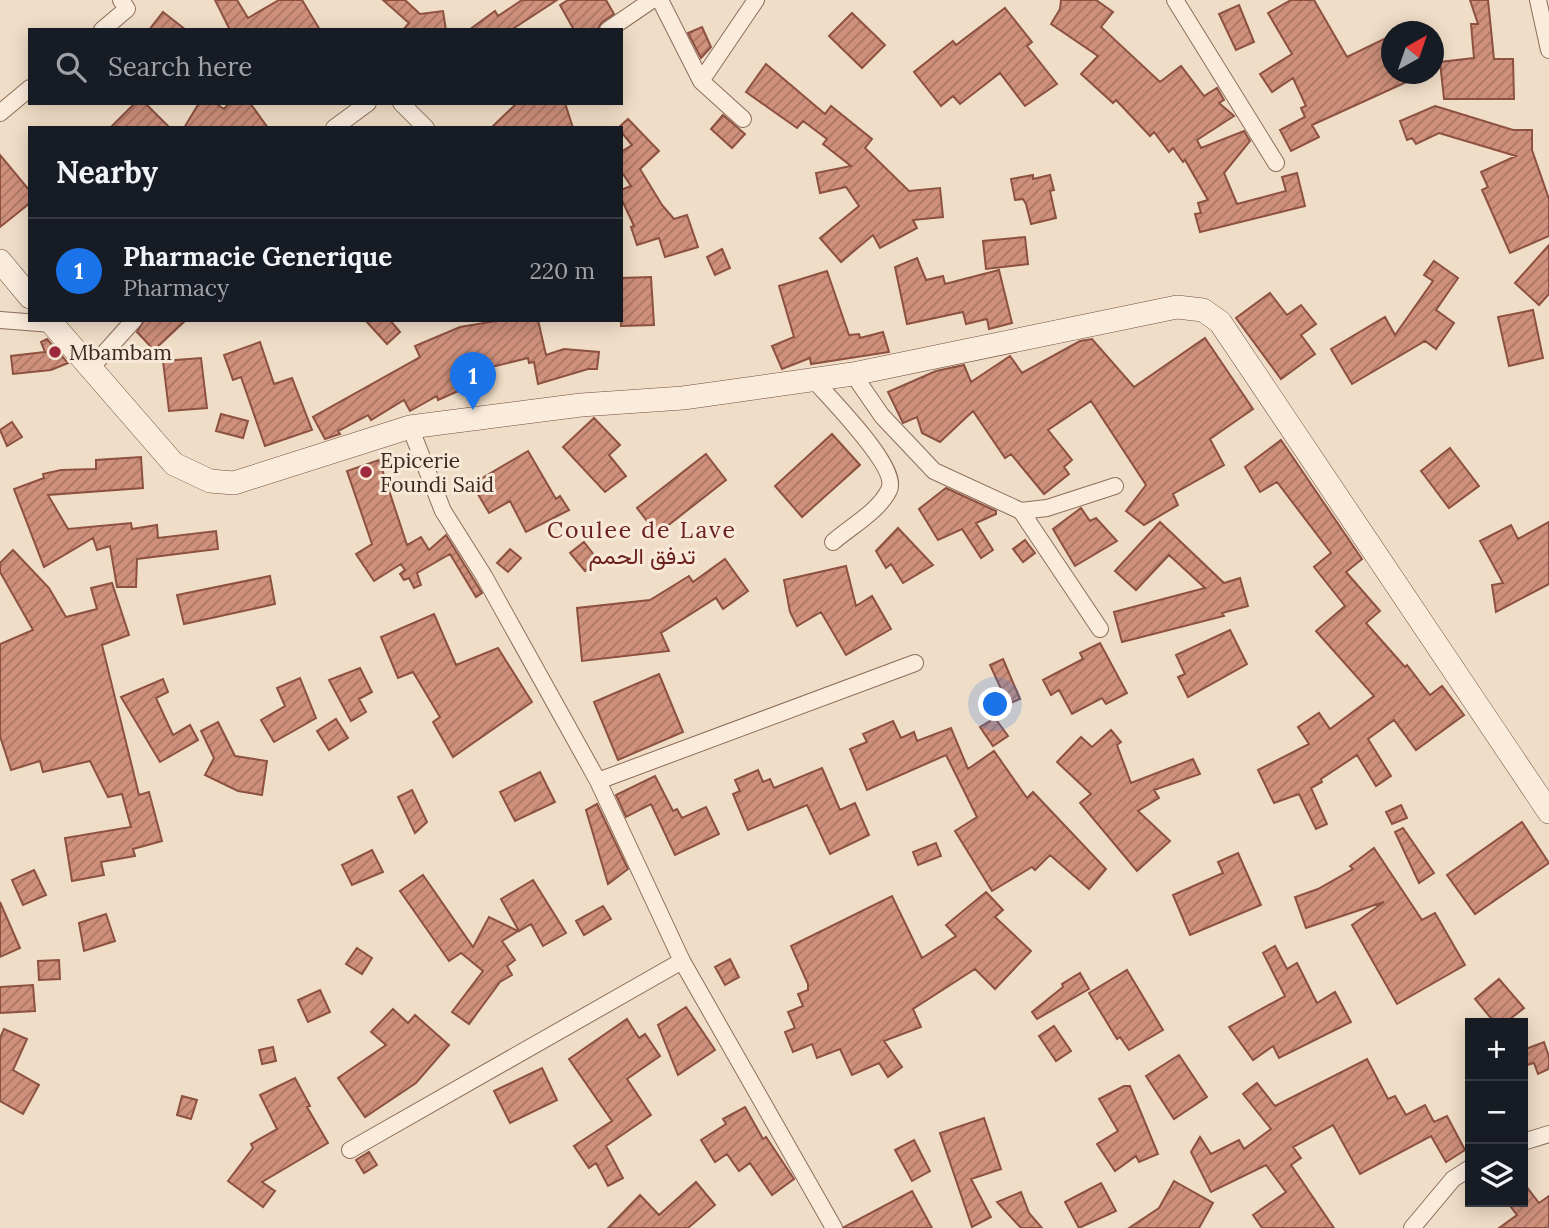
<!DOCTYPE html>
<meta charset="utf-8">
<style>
:root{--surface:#171b24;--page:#242831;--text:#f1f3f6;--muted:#9ea1a6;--line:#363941;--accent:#1a73e8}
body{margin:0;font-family:Lora,Vazirmatn,serif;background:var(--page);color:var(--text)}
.controls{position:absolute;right:21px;bottom:21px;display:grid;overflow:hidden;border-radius:0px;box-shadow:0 4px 18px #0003}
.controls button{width:63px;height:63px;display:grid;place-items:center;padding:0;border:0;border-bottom:2px solid var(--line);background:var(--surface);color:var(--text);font:35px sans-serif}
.compass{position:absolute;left:1381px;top:21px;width:63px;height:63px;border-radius:50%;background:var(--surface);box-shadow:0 4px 18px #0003;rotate:40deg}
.you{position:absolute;left:996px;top:705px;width:24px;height:24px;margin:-18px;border:5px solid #fff;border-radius:50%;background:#1a73e8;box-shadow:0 0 0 10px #1a73e833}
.badge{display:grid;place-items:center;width:46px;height:46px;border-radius:50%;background:var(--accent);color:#fff;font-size:23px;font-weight:700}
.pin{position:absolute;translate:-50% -58px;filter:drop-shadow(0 2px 4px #0008)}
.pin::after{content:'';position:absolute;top:37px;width:24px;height:21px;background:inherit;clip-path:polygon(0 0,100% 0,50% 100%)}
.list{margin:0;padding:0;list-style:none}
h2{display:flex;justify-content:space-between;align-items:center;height:91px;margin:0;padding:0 28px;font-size:30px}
h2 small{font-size:23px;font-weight:400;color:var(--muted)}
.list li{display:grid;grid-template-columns:46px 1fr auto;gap:21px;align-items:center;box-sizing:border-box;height:105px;padding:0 28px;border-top:2px solid var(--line)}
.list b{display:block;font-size:26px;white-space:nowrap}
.list p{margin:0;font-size:23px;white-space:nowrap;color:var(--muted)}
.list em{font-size:23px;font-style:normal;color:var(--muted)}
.icon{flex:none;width:38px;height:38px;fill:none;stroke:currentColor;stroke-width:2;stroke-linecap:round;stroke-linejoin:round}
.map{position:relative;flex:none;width:1549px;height:1228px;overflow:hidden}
.search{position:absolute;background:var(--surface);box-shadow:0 4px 18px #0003;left:28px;top:28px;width:595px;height:77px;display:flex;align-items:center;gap:18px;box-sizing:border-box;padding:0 24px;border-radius:0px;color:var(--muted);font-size:26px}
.panel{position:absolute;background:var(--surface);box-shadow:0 4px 18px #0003;left:28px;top:126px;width:595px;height:196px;border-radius:0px}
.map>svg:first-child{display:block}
.building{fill:url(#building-hatch);stroke:#8d5140;stroke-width:2}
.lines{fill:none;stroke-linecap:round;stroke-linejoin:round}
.street-casing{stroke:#8d6d5b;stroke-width:18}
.secondary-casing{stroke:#6f4e3e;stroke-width:24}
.street{stroke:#faebdb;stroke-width:16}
.secondary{stroke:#faebdb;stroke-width:23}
.poi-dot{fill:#9e293e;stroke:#f7e8d7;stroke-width:2.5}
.labels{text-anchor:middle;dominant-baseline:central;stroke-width:6;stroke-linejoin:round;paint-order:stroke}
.poi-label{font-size:21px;fill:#3c281f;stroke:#f7e8d7;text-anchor:start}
.neighbourhood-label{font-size:23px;letter-spacing:2px;fill:#6b201d;stroke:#f7e8d7}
</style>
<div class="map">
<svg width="1549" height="1228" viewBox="0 0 1549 1228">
<defs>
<pattern id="building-hatch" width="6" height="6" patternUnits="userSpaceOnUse" patternTransform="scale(1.75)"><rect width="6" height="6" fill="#cf907c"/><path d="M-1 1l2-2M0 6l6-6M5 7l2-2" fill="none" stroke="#a97665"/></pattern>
</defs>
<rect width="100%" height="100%" fill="#f0ddc7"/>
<!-- building -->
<path class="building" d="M215 0H237L248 18 279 0H302L320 30H227L229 28Z
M383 0H405L420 14 443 11 446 30H403L409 23Z
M522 0H557L511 30H469L495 11 498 16Z
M568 0H606L614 14 602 22 597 30H574L560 5Z
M1061 0H1096L1113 12 1101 27 1160 82 1181 66 1204 96 1217 88 1224 100 1219 103 1234 116 1197 140 1201 148 1244 131 1250 141 1224 173 1237 204 1286 191 1282 177 1297 173 1305 206 1200 232 1195 214 1201 213 1198 203 1208 200 1185 160 1183 162 1173 148 1169 152 1154 132 1150 136 1116 100 1113 103 1081 74 1098 56 1051 24 1060 9Z
M1291 0H1314L1347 57 1386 38 1391 49V74H1424L1312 125 1319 137 1291 151 1280 130 1305 117 1301 108 1306 106 1293 78 1272 92 1260 74 1292 54 1268 13Z
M1470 0H1488L1494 59H1513L1514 99H1444L1440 62 1474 58 1471 24H1478Z
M1239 5 1254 42 1236 50 1219 14Z
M1005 8 1032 42 1027 46 1057 84 1025 106 1000 73 960 104 953 96 941 106 914 72 953 41 956 45Z
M163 12 186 30H149Z
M852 13 885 45 862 68 829 36Z
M702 27 711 47 701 58 688 33Z
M766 64 825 114 831 106 872 139 865 148 909 191 940 188 943 217 913 220 917 228 880 248 873 235 841 262 820 238 859 206 846 187 820 193 816 173 851 166 823 144 827 139 803 121 797 128 746 92Z
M135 103H145L170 128H110Z
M199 103H215L224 109 229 103H250L268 128H184Z
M517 103H565L573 128H491Z
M1435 106 1513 130H1532V150L1549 199V236L1510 253 1482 190 1488 187 1481 172 1516 156 1439 133 1416 144 1412 138 1407 140 1400 121Z
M723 115 745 134 732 148 711 129Z
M628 119 659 151 640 169 662 205 674 219 687 215 698 247 665 257 659 238 637 245 631 227 634 226 621 198V190L631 186 621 171V152L632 145 618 128Z
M0 155 30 191V203L0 227Z
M1033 175V179L1050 175 1054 190 1050 191 1056 218 1031 224 1026 204 1023 199 1015 200 1011 179Z
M1025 237 1028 264 986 269 983 241Z
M1549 245V294L1539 305 1515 283Z
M722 249 730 268 715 275 707 257Z
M917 258 926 280 943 276 945 284 999 270 1012 323 989 329 987 319 966 324 963 312 907 324 895 267Z
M1434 261 1458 278 1436 310 1454 323 1436 349 1425 341 1352 384 1331 349 1385 317 1395 335 1433 281 1424 275Z
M827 271 849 335 859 334 860 338 883 332 889 352 811 364 810 358 782 369 772 346 794 337 779 286Z
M651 277 654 325 621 326V278Z
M1270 293 1287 315 1301 305 1316 324 1301 335 1315 354 1281 379 1236 318Z
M1533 310 1543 358 1509 366 1498 317Z
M144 320H186L154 350 137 332Z
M365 320H390L400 332 387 344Z
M502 320H538L546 355 564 349 599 352 597 369H588L538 384 534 362 529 363 528 358 479 370 483 380 438 400 437 396 410 411 404 400 371 420 368 415 338 431 340 434 325 439 313 417 420 357 415 346 460 327Z
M1205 338 1253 409 1210 439 1224 465 1173 494 1178 505 1144 525 1126 511 1146 485 1091 401 1048 430 1072 460 1064 467 1069 474 1044 494 1011 454 1005 458 973 411 940 442 922 433 917 417 903 423 888 392 936 371 964 365 971 382 1010 356 1022 373 1080 341 1092 339 1134 387Z
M47 339 68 363 51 370 13 374 11 356 45 352 41 342Z
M260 342 274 384 292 378 312 430 265 446 241 377 233 380 224 355Z
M201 358 207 408 169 411 163 361Z
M221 414 248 421 243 438 216 431Z
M594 418 620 445 609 455 626 476 605 492 563 447Z
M12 422 22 437 7 446 0 430Z
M832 434 860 465 802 517 775 486Z
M1281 440 1362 559 1346 572 1380 611 1366 623 1405 667 1407 665 1430 695 1442 686 1464 715 1416 750 1394 720 1368 739 1391 776 1376 786 1357 755 1321 779 1322 782 1311 788 1327 824 1316 829 1299 794 1274 803 1258 770 1309 744 1298 727 1319 713 1330 729 1374 696 1316 631 1345 606 1314 567 1331 553 1277 482 1260 492 1245 467Z
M1450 448 1479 486 1449 508 1421 471Z
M528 451 556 499 560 496 569 510 526 532 510 501 489 513 472 484Z
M706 454 726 480 657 534 637 508Z
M141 457 143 488 48 495 68 529 131 523 132 529 157 525 158 538 216 531 218 549 137 559 136 587H117L110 546 97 550 93 538 44 567 14 489 44 478 43 474 61 470 96 469V460Z
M379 460 407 545 421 537 429 550 446 535 482 593 476 597 450 554 417 573 421 585 414 588 409 578 404 580 400 574 405 570 401 564 374 581 356 554 372 544 347 471Z
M946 488 996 511V514L976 523 993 550 981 558 962 529 938 540 919 509Z
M1081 508 1090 521 1096 518 1117 541 1075 566 1053 529Z
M1160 522 1224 583 1240 578 1248 606 1222 613 1224 616 1122 642 1114 612 1205 588 1169 555 1136 590 1115 571Z
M1549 522V584L1496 612 1492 585 1503 583 1480 541 1511 525 1518 539Z
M898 528 933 565 903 583 891 564 886 568 876 551Z
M1025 540 1035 553 1023 562 1013 549Z
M584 542 598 560 585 571 570 553Z
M510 549 521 558 508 572 497 563Z
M13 550 49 588 66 617 97 609 91 588 112 583 129 635 102 645 139 795 149 792 162 841 133 849 135 856 101 862 104 875 72 881 65 838 131 827 122 794 108 797 90 761 43 772 40 761 11 770 0 736V644L33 630 0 572V563Z
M725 559 748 591 723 609 716 598 661 633 669 651 582 661 577 608 650 600 689 576 693 582Z
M846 566 856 606 872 596 891 629 846 655 821 612 797 626 790 612 784 580Z
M270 576 275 604 184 624 177 595Z
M434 614 456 665 498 648 532 702 453 757 433 722 440 717 413 672 398 678 381 637Z
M1230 630 1247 664 1188 697 1178 677 1185 674 1176 655Z
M1100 643 1127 693 1106 704 1102 698 1072 714 1059 690 1051 695 1043 680 1083 659 1080 653Z
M1003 659 1020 699 1008 704 990 665Z
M360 668 372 692 359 699 366 712 351 721 329 680Z
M659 674 683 732 618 760 594 702Z
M300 678 316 718 274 742 261 720 285 706 277 688Z
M163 679 168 692 156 698 173 735 190 725 198 740 160 762 121 697Z
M995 718 1008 736 993 746 980 727Z
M336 719 348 738 329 750 317 731Z
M893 721 901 738 914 732 917 741 951 728 968 769 994 751 1027 798 1033 792 1106 869 1089 889 1050 855 1035 870 1032 867 992 891 955 831 977 817 946 755 867 790 850 749 867 742 863 734Z
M218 722 235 756 267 761 262 795 238 791 205 775 214 758 201 731Z
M1111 730 1121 742 1117 745 1131 783 1193 759 1200 774 1154 790 1159 798 1138 811 1170 841 1137 871 1080 803 1091 794 1057 762 1081 737 1092 747Z
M822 768 840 810 855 803 869 835 830 854 807 805 748 830 733 794 740 791 735 780 758 770 763 782 770 779 774 788Z
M540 772 555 802 515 821 500 792Z
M655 776 673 811 677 809 682 818 706 807 719 834 675 855 651 804 626 817 616 795Z
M412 790 427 822 415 833 398 797Z
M597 804 628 869 608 884 586 810Z
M1401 805 1407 818 1392 824 1386 812Z
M1522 822 1549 863 1475 914 1447 875Z
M1403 828 1434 873 1419 883 1395 832Z
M936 843 941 856 918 865 913 852Z
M1374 848 1422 920 1435 913 1465 965 1397 1004 1352 925 1384 902 1306 928 1295 897 1318 889 1353 869 1350 866Z
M372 850 383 872 352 885 342 865Z
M1238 853 1261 905 1190 935 1173 895 1223 873 1218 862Z
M34 870 46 895 23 905 12 880Z
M423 875 473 947 489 917 518 931 502 941 515 960 507 966 512 975 500 982 469 1024 452 1012 483 971 461 953 449 961 400 891Z
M533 880 566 933 543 946 531 924 519 931 501 899Z
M986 892 1003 910 995 917 1031 951 995 989 975 969 913 1009 921 1027 884 1041 902 1067 888 1077 879 1063 852 1075 840 1049 817 1058 812 1044 793 1052 785 1032 795 1028 788 1012 803 1006 798 994 808 990V984L791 946 892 896 922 958 956 936 946 925Z
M0 902 20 948 0 957Z
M603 906 611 919 584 935 576 921Z
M106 914 115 941 84 951 79 923Z
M1275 946 1287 969 1297 963 1317 1003 1335 992 1351 1022 1279 1058 1273 1046 1253 1060 1229 1027 1285 996 1263 953Z
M357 948 372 958 362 974 346 964Z
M730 959 739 977 725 985 715 967Z
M59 960 60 979 39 980 38 961Z
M1127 970 1163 1030 1129 1050 1120 1037 1117 1039 1089 993Z
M1080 973 1089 989 1037 1019 1032 1012 1063 987 1062 984Z
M1499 979 1524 1008 1505 1023H1495L1475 999Z
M33 985 35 1011 0 1013V987Z
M320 990 330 1012 308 1022 298 1000Z
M686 1007 715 1050 678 1075 658 1025Z
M393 1009 408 1023 415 1015 449 1045 416 1083 365 1117 338 1078 386 1045 371 1032Z
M627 1019 639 1038 645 1034 660 1056 627 1079 651 1115 606 1146 623 1178 608 1186 596 1163 589 1168 574 1146 612 1121 569 1059Z
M1054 1026 1071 1051 1056 1061 1039 1036Z
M4 1029 27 1039 13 1070 39 1085 23 1114 0 1101V1038Z
M1544 1042 1549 1057V1069L1538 1074 1534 1063 1527 1065 1523 1050Z
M273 1047 276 1061 262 1064 259 1050Z
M1179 1055 1207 1097 1174 1119 1146 1076Z
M1367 1059 1388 1099 1395 1096 1406 1115 1425 1105 1434 1122 1447 1116 1465 1150 1446 1162 1431 1136 1360 1174 1333 1125 1293 1147 1301 1158 1291 1165 1334 1228H1262L1253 1215 1286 1192 1266 1165 1211 1192 1191 1152 1200 1137 1211 1154 1239 1140 1244 1149 1271 1129 1243 1094 1257 1083 1275 1106Z
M542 1068 557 1100 510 1123 494 1091Z
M295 1078 310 1106 307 1107 328 1143 262 1182 275 1191 263 1207 228 1181 253 1148 251 1144 277 1129 260 1095Z
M1124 1086H1130L1158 1154 1139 1162 1136 1156 1115 1171 1097 1144 1118 1131 1099 1099Z
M182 1096 197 1100 191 1119 177 1115Z
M745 1107 763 1139 766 1137 794 1179 772 1195 750 1163 739 1171 727 1154 715 1162 701 1140 726 1124 723 1119Z
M984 1118 1001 1169 971 1179 991 1217 972 1227 940 1133Z
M914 1140 930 1171 912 1181 895 1150Z
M369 1152 377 1165 364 1173 356 1160Z
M1174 1181 1213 1203 1199 1228H1129L1159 1208Z
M696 1182 715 1205 688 1228H608L640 1195 659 1215Z
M1523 1182 1539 1203 1549 1196V1228H1499L1517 1215 1507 1202H1523Z
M1101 1183 1116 1211 1079 1228 1065 1202Z
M912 1191 932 1228H844V1227Z
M1021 1192 1029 1213 1042 1228H1021L997 1202Z"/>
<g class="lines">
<!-- street casing -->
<g class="street-casing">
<path id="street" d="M660 0 701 81 743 119
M1175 0 1276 163
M1538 0 1549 50
M102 30 127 9 121 0
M608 30 652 0
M701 81 756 0
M401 103 426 128
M0 113 30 88
M334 128 368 103
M0 320 52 324
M90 369 134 320
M853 374 882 416 934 471 1021 511 1047 508 1115 486
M814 380C830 399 900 468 889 490 879 511 850 527 833 542
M410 427 443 511 484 576 598 781 682 961 834 1228
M1021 511 1100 629
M598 781 915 663
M1523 1142 1549 1134
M350 1150 682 961
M1412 1228 1453 1179 1470 1168"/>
</g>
<!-- secondary casing -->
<g class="secondary-casing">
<path id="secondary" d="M0 261 30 297
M49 320 174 464 210 481 234 483 410 427 581 405 683 398 853 374 1177 307 1203 310 1220 322 1549 812"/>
</g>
<!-- street -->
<use href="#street" class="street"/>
<!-- secondary -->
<use href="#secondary" class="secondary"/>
</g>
<!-- markers -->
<g class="poi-dot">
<circle cx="55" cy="352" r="7"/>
<circle cx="366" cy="472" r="7"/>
</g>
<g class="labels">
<!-- poi labels -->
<g class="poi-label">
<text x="69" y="352">Mbambam</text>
<text x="380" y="460">Epicerie<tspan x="380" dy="24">Foundi Said</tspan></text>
</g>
<!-- neighbourhood labels -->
<g class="neighbourhood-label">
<text x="642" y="529">Coulee de Lave<tspan x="642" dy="26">تدفق الحمم</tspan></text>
</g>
</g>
</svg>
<div class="controls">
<button>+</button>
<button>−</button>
<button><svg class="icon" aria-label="layers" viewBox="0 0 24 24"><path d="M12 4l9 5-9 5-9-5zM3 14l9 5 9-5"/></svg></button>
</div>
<svg class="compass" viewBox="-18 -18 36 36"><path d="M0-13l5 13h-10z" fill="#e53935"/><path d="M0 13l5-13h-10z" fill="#9ea1a6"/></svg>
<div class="you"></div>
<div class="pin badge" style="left:473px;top:410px">1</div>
<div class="search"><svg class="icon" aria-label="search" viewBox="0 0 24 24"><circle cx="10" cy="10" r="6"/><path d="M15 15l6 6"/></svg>Search here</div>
<section class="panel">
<h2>Nearby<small></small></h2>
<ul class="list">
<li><span class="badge">1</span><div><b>Pharmacie Generique</b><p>Pharmacy</p></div><em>220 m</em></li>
</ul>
</section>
</div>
